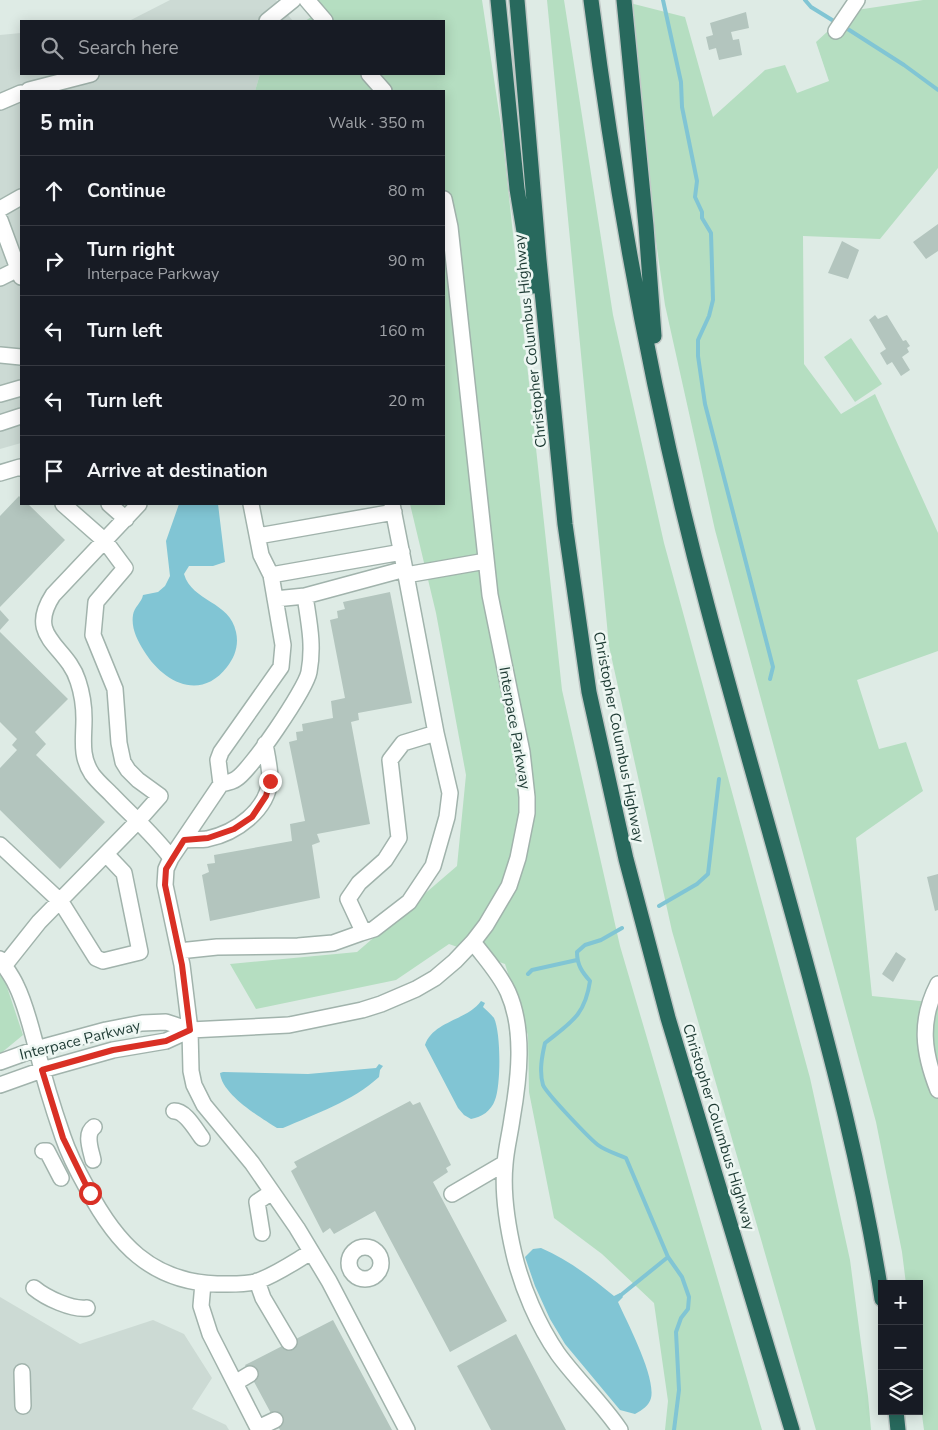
<!DOCTYPE html>
<meta charset="utf-8">
<style>
:root{--surface:#171b24;--page:#242831;--text:#f1f3f6;--muted:#9ea1a6;--line:#363941}
body{margin:0;font-family:"Nunito Sans",sans-serif;background:var(--page);color:var(--text)}
.controls{position:absolute;right:15px;bottom:15px;display:grid;overflow:hidden;border-radius:0px;box-shadow:0 2px 12px #0003}
.controls button{width:45px;height:45px;display:grid;place-items:center;padding:0;border:0;border-bottom:1px solid var(--line);background:var(--surface);color:var(--text);font:25px sans-serif}
.stop{position:absolute;width:15px;height:15px;margin:-11px;border:4px solid #d93025;border-radius:50%;background:#fff}
.stop.end{background:#d93025;border-color:#fff;box-shadow:0 1px 5px #0008}
.list{margin:0;padding:0;list-style:none}
h2{display:flex;justify-content:space-between;align-items:center;height:65px;margin:0;padding:0 20px;font-size:21px}
h2 small{font-size:16px;font-weight:400;color:var(--muted)}
.list li{display:grid;grid-template-columns:32px 1fr auto;gap:15px;align-items:center;box-sizing:border-box;height:70px;padding:0 20px;border-top:1px solid var(--line)}
.list b{display:block;font-size:19px;white-space:nowrap}
.list p{margin:0;font-size:16px;white-space:nowrap;color:var(--muted)}
.list em{font-size:16px;font-style:normal;color:var(--muted)}
.icon{flex:none;width:28px;height:28px;fill:none;stroke:currentColor;stroke-width:2;stroke-linecap:round;stroke-linejoin:round}
.map{position:relative;flex:none;width:938px;height:1430px;overflow:hidden}
.search{position:absolute;background:var(--surface);box-shadow:0 2px 12px #0003;left:20px;top:20px;width:425px;height:55px;display:flex;align-items:center;gap:12px;box-sizing:border-box;padding:0 18px;border-radius:0px;color:var(--muted);font-size:19px}
.panel{position:absolute;background:var(--surface);box-shadow:0 2px 12px #0003;left:20px;top:90px;width:425px;height:415px;border-radius:0px}
.map>svg:first-child{display:block}
.built{fill:#ccdad4}
.green{fill:#b5dec1}
.water{fill:#81c5d4}
.lines{fill:none;stroke-linecap:round;stroke-linejoin:round}
.stream{stroke:#81c5d4;stroke-width:4}
.building{fill:#b3c5be}
.minor-casing{stroke:#a1b3ac;stroke-width:18}
.highway-casing{stroke:#c0c8c6;stroke-width:18}
.minor{stroke:#fff;stroke-width:15}
.highway{stroke:#28695d;stroke-width:15}
.route{stroke:#d93025;stroke-width:6}
.labels{text-anchor:middle;dominant-baseline:central;stroke-width:5;stroke-linejoin:round;paint-order:stroke}
.street-label{font-size:15px;fill:#1e3b34;stroke:#eef7f3}
</style>
<div class="map">
<svg width="938" height="1430" viewBox="0 0 938 1430">
<rect width="100%" height="100%" fill="#deebe5"/>
<!-- built -->
<path class="built" d="M170 0H276L293 21H129Z
M21 33V74H260L255 91H21V443L0 449V35Z
M0 1297 80 1344 153 1320 184 1334 212 1378 192 1409 226 1425 229 1430H0Z"/>
<!-- green -->
<path class="green" d="M310 0H482L502 132 562 690 620 946 762 1430H665L668 1401 654 1303 602 1254 554 1218 529 1092 528 1035 505 964 449 944 396 980 256 1009 230 964 357 952 457 866 466 775 436 613 410 504H444V91H255L260 74H444V21H305L319 12Z
M547 0H564L613 315 664 543 810 1078 850 1260 868 1396 871 1430H816L672 931 609 646Z
M923 0H938V168L880 239 803 236 804 364 841 414 875 394 938 533V651L857 680 879 749 906 742 923 791 856 838 872 996 930 1002 938 1006V1430H924L919 1392V1284H906L902 1252 876 1122 715 530 665 305 622 1 685 17 713 117 765 70 785 65 797 93 829 81 816 42 850 11Z
M851 338 882 384 855 402 824 357Z
M0 974 6 984 23 1035 0 1054Z"/>
<!-- water -->
<path class="water" d="M179 504H218L225 562 213 566H189L184 574C192 602 230 601 236 632 239 645 235 657 227 667 200 702 163 682 144 651 137 640 131 628 133 615 134 607 142 602 143 595L158 592 165 586 170 576 166 541Z
M481 1001 485 1003 483 1007C487 1011 491 1014 494 1018 501 1033 501 1085 495 1100 491 1111 482 1117 471 1119L464 1115 458 1108 425 1045C433 1021 468 1020 481 1001Z
M379 1064 383 1066 380 1070 379 1077C353 1101 315 1114 283 1128H277C260 1117 222 1095 220 1073L223 1072 308 1074 376 1068Z
M541 1248C567 1259 592 1278 614 1296L620 1293 623 1297 618 1302C627 1322 656 1377 651 1398 649 1406 642 1410 635 1414L620 1410 565 1344 550 1319 535 1286 525 1257 533 1249Z"/>
<g class="lines">
<!-- stream -->
<path class="stream" d="M663 0 681 82 682 107 697 181 695 197 702 212V218L711 233 713 300 709 316 698 340V356L705 404 773 667 770 679
M805 0 811 7 837 23
M843 26 904 65 938 90
M659 906 697 884 708 874 719 779
M622 928 601 940 585 945 577 952C577 965 582 972 590 981 585 1016 570 1023 545 1043 542 1056 539 1071 543 1085 547 1094 589 1138 598 1145 606 1151 617 1154 626 1158L668 1257 682 1277 689 1297 688 1309 681 1318 676 1332 679 1390 674 1430
M528 974 532 970 577 960
M621 1295 668 1257"/>
</g>
<!-- building -->
<path class="building" d="M746 12 749 28 731 32 733 40 739 39 742 55 719 60 716 48 709 50 706 37 713 35 710 23Z
M938 224V251L926 259 913 242Z
M842 241 859 250 848 279 828 273Z
M875 315 878 319 887 315 903 341 906 340 910 346 907 348 909 352 902 357 910 370 901 376 892 362 887 365 880 353 886 349 869 320Z
M19 496 21 498V504H28L65 540 0 607V516Z
M390 592 412 703 358 713 359 720 351 722 370 824 317 834 320 842 312 845 320 898 210 921 202 875 209 872 207 864 215 863 214 855 292 841 290 824 305 821 289 742 297 740 296 732 303 731 302 724 333 718 331 701 345 698 330 620 338 618 337 611 345 609 343 602Z
M0 610 9 620 0 630Z
M0 632 68 699 35 732 46 744 36 755 105 822 60 869 0 810V768L17 750 12 745 17 739 0 722Z
M938 874V910L935 911 927 877Z
M896 952 906 959 893 982 882 974Z
M410 1101 413 1105 420 1102 451 1165 446 1168 448 1172 433 1182 507 1321 450 1352 375 1211 334 1234 330 1228 323 1233 291 1171 297 1167 294 1162Z
M333 1320 392 1430H280L245 1365Z
M516 1334 566 1430H491L457 1366Z"/>
<g class="lines">
<!-- minor casing -->
<g class="minor-casing">
<path id="minor" d="M307 0 325 21
M267 21 293 0
M836 31 857 0
M369 74 384 91
M29 91V90L91 74
M0 102 21 93
M0 209 21 197
M0 220 21 277
M0 278 18 269
M0 355 21 357
M0 394 21 388
M0 423 21 416
M0 473 20 467 21 468
M109 504 126 519
M139 504 53 595C25 638 67 645 78 681 82 693 84 706 84 719 84 739 80 756 92 774 97 781 105 788 111 794 131 815 154 835 171 858
M251 504 261 555 271 575 402 552
M392 504 406 575 486 561
M258 536 394 512
M271 575 283 645 281 667 221 752 218 760 221 784 171 858 166 869 165 885 182 965 190 1030 191 1071 194 1085 204 1105 252 1163 297 1228 329 1281 407 1430
M406 575 436 733 403 743 390 760 399 838 385 860 359 883 348 899 362 929 361 933 374 929 409 902 433 866 447 817 450 793 436 733
M305 596 405 569
M221 784C226 783 232 782 236 779 250 771 306 689 309 672 314 645 309 623 305 596L275 599
M184 840C192 839 200 840 207 839 236 833 268 810 270 779 270 768 267 755 265 744
M0 845 61 902 96 958 103 961 140 952 124 873 106 854
M473 942C485 958 500 974 508 992 525 1030 519 1079 512 1119 510 1134 506 1149 505 1164 502 1194 507 1224 514 1254 522 1288 538 1325 558 1354 577 1380 602 1403 620 1430
M179 951 217 947 298 946 333 943 361 933
M0 959C5 967 12 976 16 985 26 1005 31 1028 37 1050 44 1079 53 1108 63 1137 69 1155 78 1172 87 1188 116 1243 151 1282 217 1284 230 1284 246 1285 258 1281 277 1274 294 1262 311 1252
M4 966 39 922 137 822 160 796 138 780 128 770 123 762 119 743 115 689 93 635 96 602 125 568 105 541 63 504
M938 984C919 1021 923 1052 938 1090
M0 1062 36 1049 106 1030 142 1023 166 1022 190 1030 289 1025 362 1010 381 1004 416 989 435 978 455 961 473 942 486 925 509 886 518 858 527 813V797L522 752 490 595 450 227 444 199
M0 1085 42 1070 113 1050 166 1041 190 1030
M174 1111C186 1111 195 1129 202 1138
M43 1151H47L61 1178
M93 1160C91 1150 84 1134 94 1127
M452 1194 505 1163
M262 1233 257 1202 272 1192
M349 1263a16 16 0 1 1 32 0a16 16 0 1 1-32 0Z
M257 1281 263 1298 289 1342
M203 1283 201 1306 210 1334 259 1430
M34 1288C46 1298 72 1310 87 1308
M22 1372 23 1406
M235 1383 250 1374
M258 1428 275 1420"/>
</g>
<!-- highway casing -->
<g class="highway-casing">
<path id="highway" d="M498 0 517 189 533 286
M517 0 539 260 565 524 589 692 626 859 668 1018 792 1430
M591 0C617 203 654 406 707 605 736 715 768 824 798 934 831 1054 863 1175 882 1299
M624 0 646 226 654 336
M896 1411 898 1430"/>
</g>
<!-- minor -->
<use href="#minor" class="minor"/>
<!-- highway -->
<use href="#highway" class="highway"/>
</g>
<g class="lines">
<!-- route -->
<path class="route" d="M90 1193 63 1138 42 1070 113 1050 166 1041 190 1030 182 965 165 885 166 869 184 840 208 838 234 829 252 817 266 796 270 781"/>
</g>
<g class="labels">
<!-- street labels -->
<g class="street-label">
<text transform="translate(530 341) rotate(-96)">Christopher Columbus Highway</text>
<text transform="translate(515 728) rotate(80)">Interpace Parkway</text>
<text transform="translate(619 737) rotate(79)">Christopher Columbus Highway</text>
<text transform="translate(80 1040) rotate(-14)">Interpace Parkway</text>
<text transform="translate(719 1127) rotate(73)">Christopher Columbus Highway</text>
</g>
</g>
</svg>
<div class="controls">
<button>+</button>
<button>−</button>
<button><svg class="icon" aria-label="layers" viewBox="0 0 24 24"><path d="M12 4l9 5-9 5-9-5zM3 14l9 5 9-5"/></svg></button>
</div>
<div class="stop" style="left:90px;top:1193px"></div>
<div class="stop end" style="left:270px;top:781px"></div>
<div class="search"><svg class="icon" aria-label="search" viewBox="0 0 24 24"><circle cx="10" cy="10" r="6"/><path d="M15 15l6 6"/></svg>Search here</div>
<section class="panel">
<h2>5 min<small>Walk · 350 m</small></h2>
<ul class="list">
<li><svg class="icon" aria-label="ahead" viewBox="0 0 24 24"><path d="M12 20V5M6 11l6-6 6 6"/></svg><div><b>Continue</b></div><em>80 m</em></li>
<li><svg class="icon" aria-label="right" viewBox="0 0 24 24"><path d="M7 20v-9h11M14 6l5 5-5 5"/></svg><div><b>Turn right</b><p>Interpace Parkway</p></div><em>90 m</em></li>
<li><svg class="icon" aria-label="left" viewBox="0 0 24 24"><path d="M17 20v-9H6M10 6l-5 5 5 5"/></svg><div><b>Turn left</b></div><em>160 m</em></li>
<li><svg class="icon" aria-label="left" viewBox="0 0 24 24"><path d="M17 20v-9H6M10 6l-5 5 5 5"/></svg><div><b>Turn left</b></div><em>20 m</em></li>
<li><svg class="icon" aria-label="arrive" viewBox="0 0 24 24"><path d="M6 21V4h12l-3 4 3 4H6"/></svg><div><b>Arrive at destination</b></div></li>
</ul>
</section>
</div>
